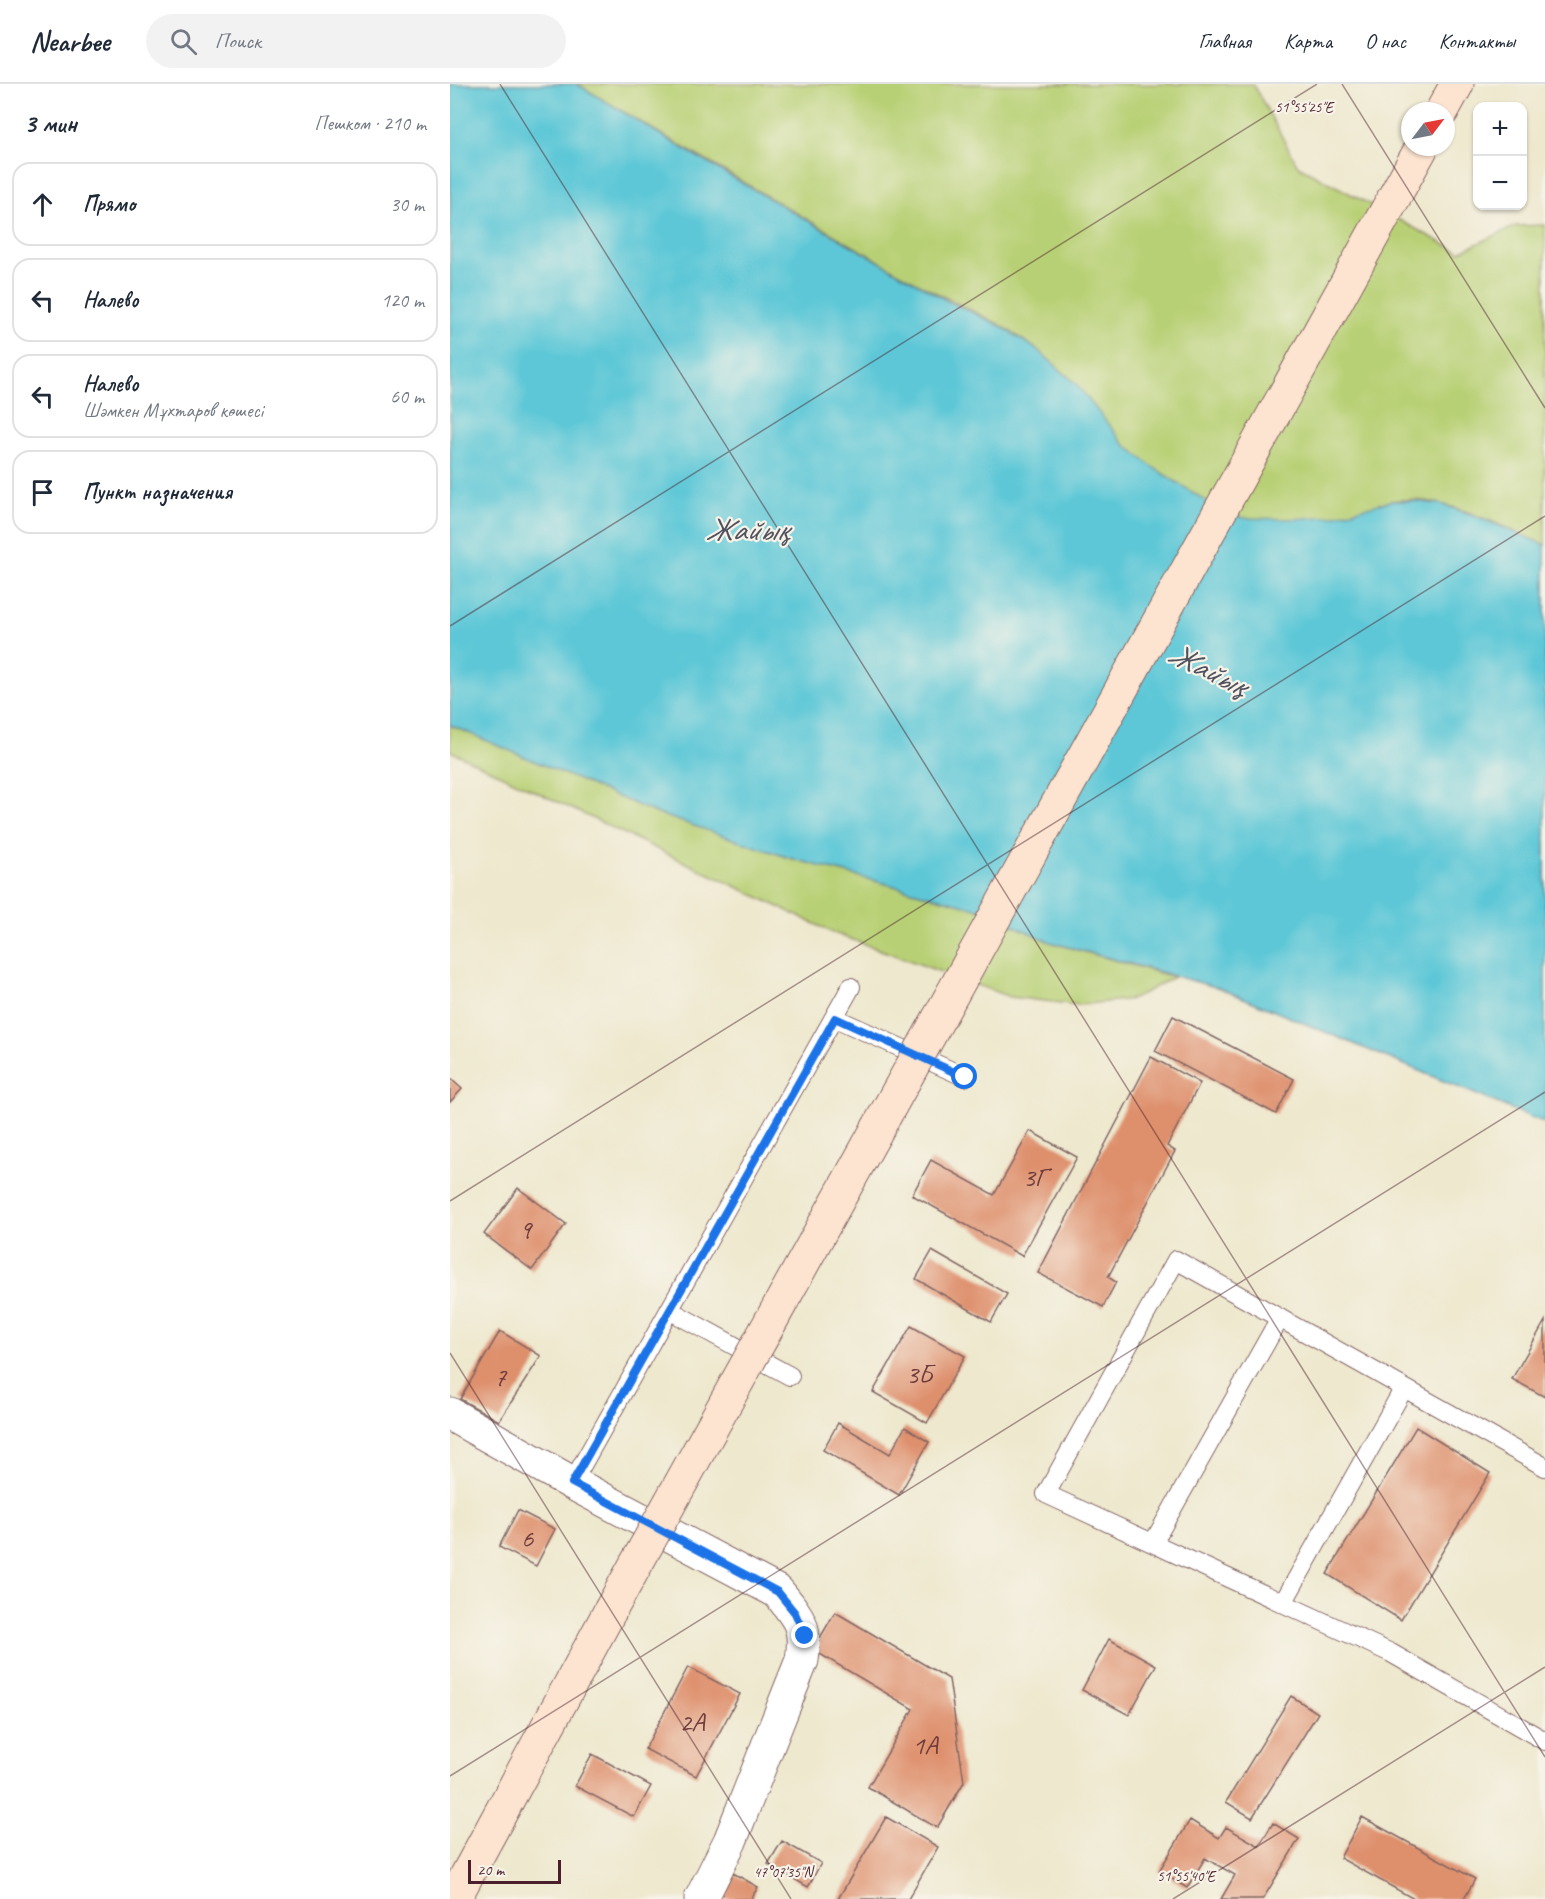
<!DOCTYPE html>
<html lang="ru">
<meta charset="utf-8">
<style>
:root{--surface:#fff;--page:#f2f2f3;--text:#1f2937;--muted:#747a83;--line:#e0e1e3}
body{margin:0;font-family:Caveat,sans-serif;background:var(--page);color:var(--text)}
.controls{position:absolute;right:18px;top:18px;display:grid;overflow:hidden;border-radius:12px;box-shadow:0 2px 4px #0004}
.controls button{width:54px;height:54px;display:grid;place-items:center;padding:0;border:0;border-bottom:2px solid var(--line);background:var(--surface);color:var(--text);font:30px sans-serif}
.compass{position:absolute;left:951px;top:18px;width:54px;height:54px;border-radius:50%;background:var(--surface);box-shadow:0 2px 4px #0004;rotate:58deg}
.scale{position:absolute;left:18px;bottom:15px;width:93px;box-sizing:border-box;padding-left:6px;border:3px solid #4a1f2b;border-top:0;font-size:16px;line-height:21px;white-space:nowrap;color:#4a1f2b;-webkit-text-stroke:4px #f7f3e8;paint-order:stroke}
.stop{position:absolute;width:18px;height:18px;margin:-14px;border:4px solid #1a73e8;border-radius:50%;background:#fff}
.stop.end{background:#1a73e8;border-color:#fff;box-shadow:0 2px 6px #0008}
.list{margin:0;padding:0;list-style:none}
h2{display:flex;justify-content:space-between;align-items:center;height:78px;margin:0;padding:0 24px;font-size:26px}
h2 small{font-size:20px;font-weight:400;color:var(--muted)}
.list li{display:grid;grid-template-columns:39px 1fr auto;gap:18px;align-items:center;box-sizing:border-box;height:84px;margin:0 12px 12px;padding:0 12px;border:2px solid var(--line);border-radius:18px}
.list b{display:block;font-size:22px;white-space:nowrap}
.list p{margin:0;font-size:20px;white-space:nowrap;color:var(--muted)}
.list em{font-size:20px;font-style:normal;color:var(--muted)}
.icon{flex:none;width:33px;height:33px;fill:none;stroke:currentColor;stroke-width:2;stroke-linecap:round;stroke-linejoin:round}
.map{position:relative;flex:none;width:1095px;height:1815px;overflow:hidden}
header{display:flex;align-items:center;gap:36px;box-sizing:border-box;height:84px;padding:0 30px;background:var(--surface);border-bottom:2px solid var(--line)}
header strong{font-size:28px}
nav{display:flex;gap:33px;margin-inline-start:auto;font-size:21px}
.search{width:420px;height:54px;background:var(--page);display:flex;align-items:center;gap:15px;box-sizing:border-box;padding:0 21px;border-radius:33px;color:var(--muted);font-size:22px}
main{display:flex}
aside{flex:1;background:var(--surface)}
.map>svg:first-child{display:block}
.green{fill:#b8d075;stroke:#817850;stroke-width:1.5}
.water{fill:#5dc7d7;stroke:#547381;stroke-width:1.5}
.building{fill:#de8f6c}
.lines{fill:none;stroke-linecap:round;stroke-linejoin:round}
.service-casing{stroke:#836564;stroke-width:20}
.minor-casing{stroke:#836564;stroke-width:35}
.secondary-casing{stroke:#836564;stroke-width:35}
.service{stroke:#fff;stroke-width:18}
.minor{stroke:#fff;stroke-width:33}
.secondary{stroke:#fde4d0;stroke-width:33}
.secondary-bridge-casing{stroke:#836564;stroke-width:35;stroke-linecap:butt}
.secondary-bridge{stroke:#fde4d0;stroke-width:33}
.route{stroke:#1a73e8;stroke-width:8}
.ticks{fill:none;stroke:#4a1f2b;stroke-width:1.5;stroke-opacity:0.45}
.labels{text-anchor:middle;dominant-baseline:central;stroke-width:4.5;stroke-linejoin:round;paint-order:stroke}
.number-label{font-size:27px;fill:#6f3b3b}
.water-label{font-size:32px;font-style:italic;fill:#50515f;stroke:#f7f3e8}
.ticks-label{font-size:15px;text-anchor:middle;fill:#4a1f2b;stroke:#f7f3e8;stroke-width:4.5;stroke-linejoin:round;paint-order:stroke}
</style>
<header>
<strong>Nearbee</strong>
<div class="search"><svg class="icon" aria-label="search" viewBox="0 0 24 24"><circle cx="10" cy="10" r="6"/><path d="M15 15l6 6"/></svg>Поиск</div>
<nav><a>Главная</a><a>Карта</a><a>О нас</a><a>Контакты</a></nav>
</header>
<main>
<aside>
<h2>3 мин<small>Пешком · 210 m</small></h2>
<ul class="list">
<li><svg class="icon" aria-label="ahead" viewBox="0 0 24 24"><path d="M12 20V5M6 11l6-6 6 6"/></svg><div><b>Прямо</b></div><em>30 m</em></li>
<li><svg class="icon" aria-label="left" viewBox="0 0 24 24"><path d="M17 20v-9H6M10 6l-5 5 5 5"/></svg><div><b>Налево</b></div><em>120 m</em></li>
<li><svg class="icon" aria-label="left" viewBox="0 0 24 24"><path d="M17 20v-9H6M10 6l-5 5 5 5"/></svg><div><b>Налево</b><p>Шәмкен Мұхтаров көшесі</p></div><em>60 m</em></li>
<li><svg class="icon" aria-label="arrive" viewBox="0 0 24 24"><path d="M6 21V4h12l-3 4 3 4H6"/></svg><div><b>Пункт назначения</b></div></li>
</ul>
</aside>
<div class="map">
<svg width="1095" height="1815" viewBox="0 0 1095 1815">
<rect width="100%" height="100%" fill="#f7f3e8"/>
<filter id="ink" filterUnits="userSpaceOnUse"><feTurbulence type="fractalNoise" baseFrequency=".0167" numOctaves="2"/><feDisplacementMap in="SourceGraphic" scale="12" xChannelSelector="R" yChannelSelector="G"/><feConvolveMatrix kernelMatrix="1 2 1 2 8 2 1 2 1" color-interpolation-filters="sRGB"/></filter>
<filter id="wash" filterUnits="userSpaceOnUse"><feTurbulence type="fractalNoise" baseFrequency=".008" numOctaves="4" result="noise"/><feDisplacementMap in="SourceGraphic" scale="24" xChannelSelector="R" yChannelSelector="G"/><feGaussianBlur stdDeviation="1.35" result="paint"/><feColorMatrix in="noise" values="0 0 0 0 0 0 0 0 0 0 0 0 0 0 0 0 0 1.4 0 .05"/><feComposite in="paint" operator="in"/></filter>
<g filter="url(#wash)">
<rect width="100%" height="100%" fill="#eee8ce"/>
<!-- green -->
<path class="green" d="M127 0H803L848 82 1009 168 1066 142 1095 141V461C1049 442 993 409 941 417 930 419 919 424 909 427 883 434 817 441 792 434 762 427 696 382 674 360 653 339 639 311 617 292 596 273 574 255 550 241 521 225 490 212 460 195 349 130 237 67 127 0Z
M0 641 206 729 340 774 526 824 600 858 724 893 683 915 629 921 560 913 384 849 0 667Z"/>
<!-- water -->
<path class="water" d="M0 0H127L254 77 498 217 549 241 588 266 626 300 674 360 704 384 762 421 793 434 845 435 882 432 941 417H963L991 420 1026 432 1095 461V1039L769 904 600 858 526 824 340 774 206 729 0 641Z"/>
<g id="blocks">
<!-- building -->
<path class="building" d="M723 932 844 995 826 1030 705 967Z
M701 973 750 999 717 1062 725 1067 658 1193 666 1198 653 1223 588 1189Z
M0 994 12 1005 0 1018Z
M580 1047 627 1073 572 1172 462 1111 481 1076 544 1111Z
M68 1104 116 1140 82 1186 34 1150Z
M482 1167 557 1210 541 1238 466 1195Z
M1095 1237V1313L1062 1295Z
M461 1242 515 1272 477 1339 423 1308Z
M50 1247 91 1272 49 1337 10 1315Z
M388 1339 440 1370 455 1343 479 1358 449 1411 373 1366Z
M966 1343 1040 1389 951 1536 877 1490Z
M68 1426 105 1445 86 1482 49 1463Z
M385 1528 499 1595 514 1698 487 1744 418 1703 463 1625 363 1566Z
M659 1555 706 1581 679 1631 632 1606Z
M238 1583 290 1610 246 1692 195 1665Z
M841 1612 868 1629 802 1734 776 1718Z
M142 1670 201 1702 184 1733 125 1702Z
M436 1733 488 1763 458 1815H388Z
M912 1733 1025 1795 1014 1815H964L890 1774Z
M740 1736 769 1754 776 1743 809 1762 823 1739 849 1755 813 1815H771L785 1791 755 1774 737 1804 709 1787Z
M332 1757 371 1779 358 1803 318 1780Z
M283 1789 308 1803 301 1815H269Z"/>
</g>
</g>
<g filter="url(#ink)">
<use href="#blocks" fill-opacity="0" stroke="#836564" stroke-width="1.5"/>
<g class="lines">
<!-- service casing -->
<g class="service-casing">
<path id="service" d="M385 934 515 993
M219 1226 340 1292
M1095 1383 726 1176 596 1410 941 1569 1095 1657
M122 1399 401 903
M703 1459 830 1234
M833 1519 954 1304"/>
</g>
<!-- minor casing -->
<g class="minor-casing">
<path id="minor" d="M0 1330 122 1399 328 1508C349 1534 357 1542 352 1576L280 1757 251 1815"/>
</g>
<!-- secondary casing -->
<g class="secondary-casing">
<path id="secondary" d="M992 27 1007 0
M4 1815 160 1527"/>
</g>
<!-- service -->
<use href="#service" class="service"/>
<!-- minor -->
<use href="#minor" class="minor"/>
<!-- secondary -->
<use href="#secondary" class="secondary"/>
<!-- secondary-bridge casing -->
<g class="secondary-bridge-casing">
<path id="secondary-bridge" d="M160 1527 972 63"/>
</g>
<!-- secondary-bridge -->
<use href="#secondary-bridge" class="secondary-bridge"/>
</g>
</g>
<g class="lines" filter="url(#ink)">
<!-- route -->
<path class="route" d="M355 1552 345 1529 328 1508 122 1399 385 934 515 993"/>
</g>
<!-- ticks -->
<path class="ticks" d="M50 0 1095 1673M892 0 1095 324M0 542 867 0M0 1117 1095 432M0 1269 341 1815M0 1692 1095 1008M723 1815 1095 1583"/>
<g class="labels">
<!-- number labels -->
<g class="number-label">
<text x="585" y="1093">3Г</text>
<text x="75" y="1145">9</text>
<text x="469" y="1290">3Б</text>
<text x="50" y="1293">7</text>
<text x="77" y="1454">6</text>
<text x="242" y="1638">2А</text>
<text x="475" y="1661">1А</text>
</g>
<!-- water labels -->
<g class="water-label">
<text x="297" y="445">Жайық</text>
<text transform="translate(758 585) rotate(26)">Жайық</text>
</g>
</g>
<g class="ticks-label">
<text x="854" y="28">51°55'25"E</text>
<text x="333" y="1793">47°07'35"N</text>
<text x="736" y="1797">51°55'40"E</text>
</g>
</svg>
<div class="controls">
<button>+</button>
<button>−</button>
</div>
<svg class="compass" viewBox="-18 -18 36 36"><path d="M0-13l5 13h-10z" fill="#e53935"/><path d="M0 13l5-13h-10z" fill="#747a83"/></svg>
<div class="scale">20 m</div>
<div class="stop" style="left:515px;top:993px"></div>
<div class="stop end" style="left:355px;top:1552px"></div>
</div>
</main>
